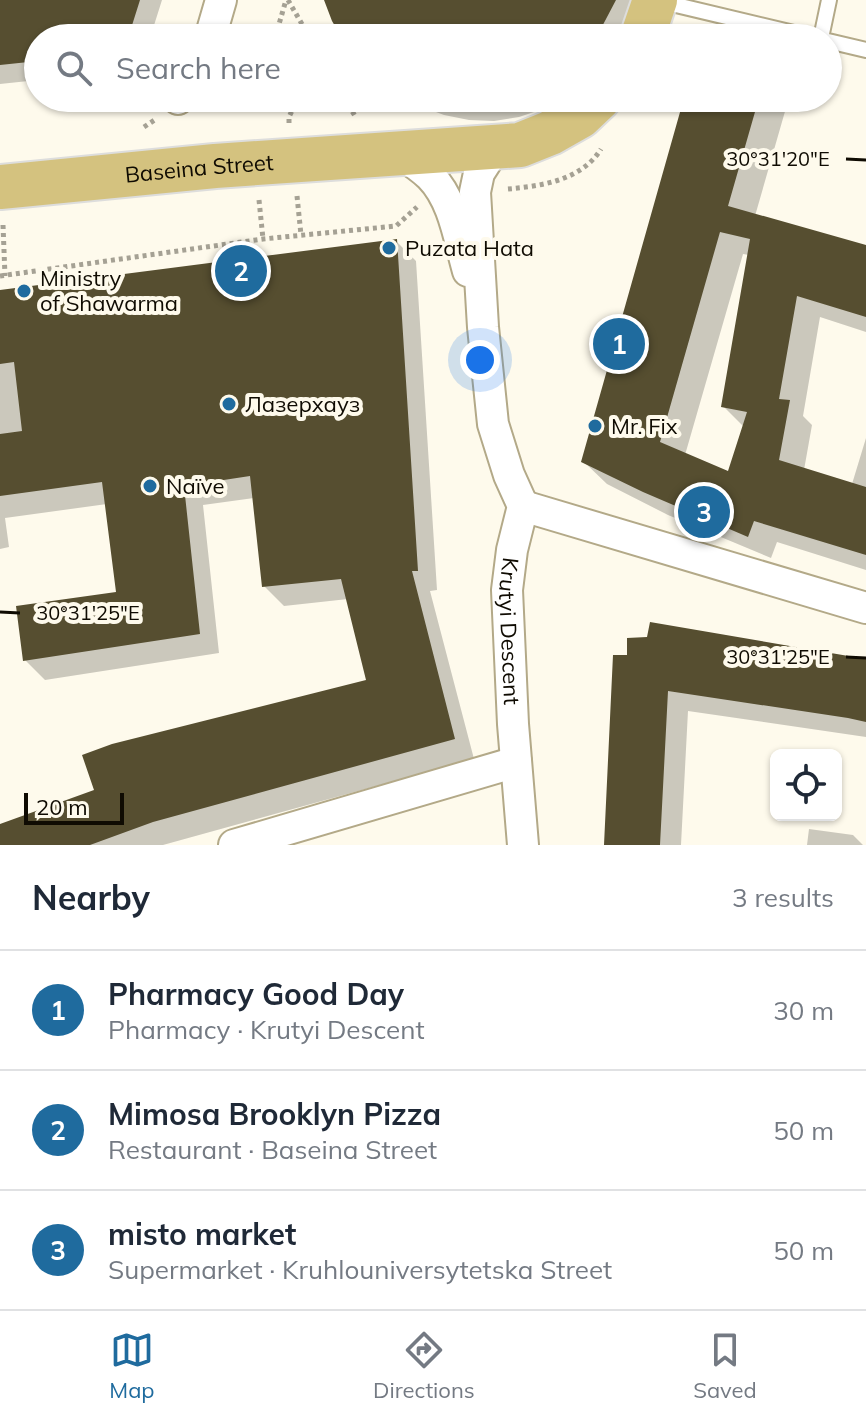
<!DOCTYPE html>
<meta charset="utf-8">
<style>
:root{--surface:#fff;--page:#f2f2f3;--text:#1f2937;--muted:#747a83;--line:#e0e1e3;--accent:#1f6b9e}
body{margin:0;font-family:Mulish,sans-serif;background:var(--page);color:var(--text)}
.controls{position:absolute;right:24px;bottom:24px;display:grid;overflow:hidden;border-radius:12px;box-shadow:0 2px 6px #0004}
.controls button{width:72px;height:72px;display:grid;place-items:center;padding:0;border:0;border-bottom:2px solid var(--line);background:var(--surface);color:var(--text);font:40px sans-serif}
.scale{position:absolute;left:24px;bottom:20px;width:100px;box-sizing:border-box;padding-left:8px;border:4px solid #0f0b02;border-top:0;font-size:22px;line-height:28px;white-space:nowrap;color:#0f0b02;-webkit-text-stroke:6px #fefaec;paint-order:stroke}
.you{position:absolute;left:480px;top:360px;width:28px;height:28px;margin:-20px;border:6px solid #fff;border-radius:50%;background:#1a73e8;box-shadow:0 0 0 12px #1a73e833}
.badge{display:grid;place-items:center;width:52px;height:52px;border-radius:50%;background:var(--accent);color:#fff;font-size:26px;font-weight:700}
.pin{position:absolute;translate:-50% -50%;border:4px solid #fff;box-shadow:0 2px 8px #0006}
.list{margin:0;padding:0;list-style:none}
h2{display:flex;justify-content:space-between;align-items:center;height:104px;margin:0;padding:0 32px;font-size:34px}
h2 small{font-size:26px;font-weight:400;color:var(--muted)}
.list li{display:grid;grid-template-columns:52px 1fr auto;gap:24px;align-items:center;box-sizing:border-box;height:120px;padding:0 32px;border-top:2px solid var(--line)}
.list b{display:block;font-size:30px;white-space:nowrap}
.list p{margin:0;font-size:26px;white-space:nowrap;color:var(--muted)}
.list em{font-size:26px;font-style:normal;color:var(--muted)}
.icon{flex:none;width:44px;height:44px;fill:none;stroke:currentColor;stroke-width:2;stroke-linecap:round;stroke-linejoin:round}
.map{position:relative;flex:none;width:866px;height:845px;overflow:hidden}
.search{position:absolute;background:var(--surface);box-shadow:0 2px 6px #0004;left:24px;right:24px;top:24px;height:88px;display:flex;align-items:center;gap:20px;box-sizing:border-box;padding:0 28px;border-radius:44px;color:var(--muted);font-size:30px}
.sheet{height:464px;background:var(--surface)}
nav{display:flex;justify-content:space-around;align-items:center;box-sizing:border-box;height:112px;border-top:2px solid var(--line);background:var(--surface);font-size:22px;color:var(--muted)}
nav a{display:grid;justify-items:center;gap:4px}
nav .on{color:var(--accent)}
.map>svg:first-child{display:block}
.shadow{fill:#0003;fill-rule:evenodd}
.building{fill:#564e30;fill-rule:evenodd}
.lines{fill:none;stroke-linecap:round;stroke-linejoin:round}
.lane-casing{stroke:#b3a988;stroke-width:18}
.street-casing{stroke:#b3a988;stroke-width:34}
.primary-casing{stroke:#dddddc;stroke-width:48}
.path{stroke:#a5a194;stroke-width:5;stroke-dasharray:4 4;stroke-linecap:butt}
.lane{stroke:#fff;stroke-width:14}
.street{stroke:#fff;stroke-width:30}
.primary{stroke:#d4c27f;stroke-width:44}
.ticks{fill:none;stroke:#0f0b02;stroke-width:3}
.poi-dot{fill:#1f6b9e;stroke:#fefaec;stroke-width:3}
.labels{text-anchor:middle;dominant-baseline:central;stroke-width:8;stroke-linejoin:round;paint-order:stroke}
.street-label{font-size:22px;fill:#0f0b02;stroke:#fefaec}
.poi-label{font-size:22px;fill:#0f0b02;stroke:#fefaec;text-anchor:start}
.ticks-label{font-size:20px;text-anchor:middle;fill:#0f0b02;stroke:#fefaec;stroke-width:8;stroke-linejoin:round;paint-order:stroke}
</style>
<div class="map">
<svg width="866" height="845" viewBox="0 0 866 845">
<rect width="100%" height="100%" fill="#fefaec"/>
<!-- shadow -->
<path class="shadow" d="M0 0H162L150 38H38V80L0 84Z
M326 0H633L628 20 619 38H345Z
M407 98H565L543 109 519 117 494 121 469 120 444 115 420 106Z
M687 98H776L786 108 755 216 866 248V332L820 317 803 416 812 425 804 470 852 484 866 438V570L777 542 771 558 668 515 607 484 583 461ZM743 254 749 255 724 407 744 427 729 474 685 455Z
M396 241 416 261 437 590 430 591 474 759 163 845H0V826L97 792 369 682 348 599 284 606 264 586 254 498 203 505 219 653 45 680 25 660 118 594 107 504 5 518 9 547 0 549V293Z
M615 657 866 661V737L688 711 681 845H607Z
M809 829 853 835 863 845H807Z"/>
<!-- building -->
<path class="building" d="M0 0H140L128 38H38V61L0 65Z
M324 0H616L596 38H342L332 21Z
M684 98H759L728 206 866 245V317L797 296 779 399 790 400 779 460 866 487V555L754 521 748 537 643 492 581 462ZM720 232 750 239 721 407 747 412 728 471 660 442Z
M397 239 418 571H412L455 739 153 822 90 845H0V824L94 790 82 755 112 744 366 680 341 579 262 587 250 476 184 486 200 634 23 661 16 606 116 592 102 482 0 496V434L22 431 14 362 0 364V290Z
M650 622 866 659V722L848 718 668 691 660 845H604L613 655H627V638L647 637Z"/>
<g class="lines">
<!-- lane casing -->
<g class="lane-casing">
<path id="lane" d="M659 1 815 38
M821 38 829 0
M828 41 866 50"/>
</g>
<!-- street casing -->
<g class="street-casing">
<g id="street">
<path d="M210 38 221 0"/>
<path d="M178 99 179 98"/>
<path id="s1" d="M495 148 479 173 475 192 483 327 493 424 509 475 523 506 512 550 507 590 513 724 523 845"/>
<path d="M399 153C410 160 421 167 430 176 454 200 459 240 468 271"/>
<path d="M523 506 866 608"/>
<path d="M234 845 516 762"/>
</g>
</g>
<!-- primary casing -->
<g class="primary-casing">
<g id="primary">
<path d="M642 38 655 0"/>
<path id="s2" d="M0 187 215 166 520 145 550 133 580 116 599 98"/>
</g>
</g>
<!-- path -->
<path class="path" d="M288 0 310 38
M90 35V38
M275 38 286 0
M344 98 355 116H357
M289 123V117L298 98
M144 127 156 119
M508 189C542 186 582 180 601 149
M297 196 301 235
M259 200 263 239
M3 225 5 276
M0 276 263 239 396 226 417 207"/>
<!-- lane -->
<use href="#lane" class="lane"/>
<!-- street -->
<use href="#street" class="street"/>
<!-- primary -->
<use href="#primary" class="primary"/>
</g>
<!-- ticks -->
<path class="ticks" d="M846 159 866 160M0 612 20 613M846 657 866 658"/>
<!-- markers -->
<g class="poi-dot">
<circle cx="389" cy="248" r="8"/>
<circle cx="24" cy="291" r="8"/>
<circle cx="229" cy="404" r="8"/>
<circle cx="595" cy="426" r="8"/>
<circle cx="150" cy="486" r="8"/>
</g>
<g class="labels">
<!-- street labels -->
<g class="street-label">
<text stroke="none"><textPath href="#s2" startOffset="200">Baseina Street</textPath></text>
<text stroke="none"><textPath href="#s1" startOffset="496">Krutyi Descent</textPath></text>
</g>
<!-- poi labels -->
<g class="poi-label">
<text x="405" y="248">Puzata Hata</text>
<text x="40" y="278">Ministry<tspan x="40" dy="25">of Shawarma</tspan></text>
<text x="245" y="404">Лазерхауз</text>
<text x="611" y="426">Mr. Fix</text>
<text x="166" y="486">Naïve</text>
</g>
</g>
<g class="ticks-label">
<text x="778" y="166">30°31'20"E</text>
<text x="88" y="620">30°31'25"E</text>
<text x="778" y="664">30°31'25"E</text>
</g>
</svg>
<div class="controls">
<button><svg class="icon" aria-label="locate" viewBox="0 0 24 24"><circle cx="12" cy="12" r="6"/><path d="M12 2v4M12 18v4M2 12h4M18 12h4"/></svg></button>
</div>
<div class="scale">20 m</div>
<div class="you"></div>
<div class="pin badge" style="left:619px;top:344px">1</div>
<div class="pin badge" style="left:241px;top:271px">2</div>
<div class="pin badge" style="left:704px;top:512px">3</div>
<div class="search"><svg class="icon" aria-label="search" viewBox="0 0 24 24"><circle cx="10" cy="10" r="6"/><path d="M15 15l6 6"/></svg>Search here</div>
</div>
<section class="sheet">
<h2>Nearby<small>3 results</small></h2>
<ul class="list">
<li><span class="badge">1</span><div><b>Pharmacy Good Day</b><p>Pharmacy · Krutyi Descent</p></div><em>30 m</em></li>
<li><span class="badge">2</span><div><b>Mimosa Brooklyn Pizza</b><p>Restaurant · Baseina Street</p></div><em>50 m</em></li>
<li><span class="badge">3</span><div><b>misto market</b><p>Supermarket · Kruhlouniversytetska Street</p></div><em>50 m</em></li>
</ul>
</section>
<nav>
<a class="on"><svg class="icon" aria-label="map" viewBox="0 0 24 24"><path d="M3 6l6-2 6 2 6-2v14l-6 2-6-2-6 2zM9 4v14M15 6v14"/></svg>Map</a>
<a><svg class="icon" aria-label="directions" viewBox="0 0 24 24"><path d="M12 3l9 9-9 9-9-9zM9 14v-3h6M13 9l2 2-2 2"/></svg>Directions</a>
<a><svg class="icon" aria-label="saved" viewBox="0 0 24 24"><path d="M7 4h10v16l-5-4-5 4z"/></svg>Saved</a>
</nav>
